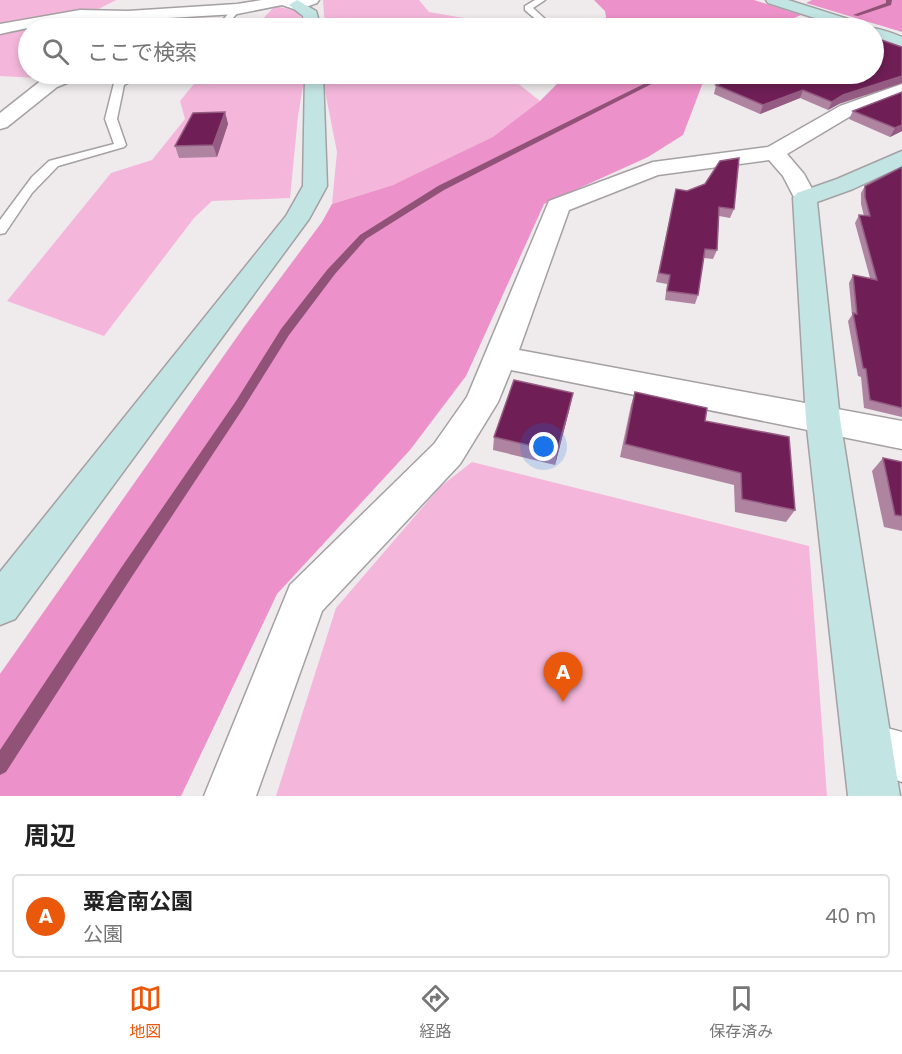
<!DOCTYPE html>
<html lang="ja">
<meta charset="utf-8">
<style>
:root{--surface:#fff;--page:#f6f6f6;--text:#222;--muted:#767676;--line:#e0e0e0;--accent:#ea580c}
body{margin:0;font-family:Poppins,"Noto Sans JP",sans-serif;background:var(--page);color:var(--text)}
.you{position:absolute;left:544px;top:447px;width:21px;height:21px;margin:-15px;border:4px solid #fff;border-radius:50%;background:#1a73e8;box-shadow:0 0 0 9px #1a73e833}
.badge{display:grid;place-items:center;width:39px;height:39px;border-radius:50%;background:var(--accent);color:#fff;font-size:20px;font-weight:700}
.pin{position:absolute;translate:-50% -50px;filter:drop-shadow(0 2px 3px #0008)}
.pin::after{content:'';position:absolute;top:32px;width:21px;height:18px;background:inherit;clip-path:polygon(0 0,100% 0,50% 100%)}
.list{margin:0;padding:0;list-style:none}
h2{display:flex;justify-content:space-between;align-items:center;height:78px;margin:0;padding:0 24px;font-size:26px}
h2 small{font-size:20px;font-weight:400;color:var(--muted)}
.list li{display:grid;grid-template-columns:39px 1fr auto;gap:18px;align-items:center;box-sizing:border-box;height:84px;margin:0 12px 12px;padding:0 12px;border:2px solid var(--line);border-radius:6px}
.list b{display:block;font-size:22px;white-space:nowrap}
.list p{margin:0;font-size:20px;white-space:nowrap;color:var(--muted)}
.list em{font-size:20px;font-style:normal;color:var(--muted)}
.icon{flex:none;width:33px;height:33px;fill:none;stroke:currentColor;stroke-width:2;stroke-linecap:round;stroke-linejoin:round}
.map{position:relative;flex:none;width:902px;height:796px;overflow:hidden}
.search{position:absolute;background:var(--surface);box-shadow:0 3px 9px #0003;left:18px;right:18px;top:18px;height:66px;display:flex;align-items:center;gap:15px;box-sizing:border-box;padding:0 21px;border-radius:33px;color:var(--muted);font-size:22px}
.sheet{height:174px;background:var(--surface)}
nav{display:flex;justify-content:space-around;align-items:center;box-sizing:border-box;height:84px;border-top:2px solid var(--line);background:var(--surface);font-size:16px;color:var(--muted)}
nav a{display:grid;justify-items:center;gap:3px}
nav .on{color:var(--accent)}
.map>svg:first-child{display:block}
.green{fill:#f4b7db}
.forest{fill:#ec91c9}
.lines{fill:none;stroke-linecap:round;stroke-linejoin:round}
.stream{fill:#915278;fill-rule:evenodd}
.lane-casing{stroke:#a5a0a3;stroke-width:3}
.street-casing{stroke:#a5a0a3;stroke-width:3}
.secondary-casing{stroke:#a5a0a3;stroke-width:3}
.lane{fill:#fff;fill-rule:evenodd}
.street{fill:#fff;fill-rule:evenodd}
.secondary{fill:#c2e5e4;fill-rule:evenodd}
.wall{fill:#af84a1}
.shaded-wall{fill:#955c83}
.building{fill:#6f1f56;stroke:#955c83;stroke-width:1.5}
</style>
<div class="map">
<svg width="902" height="796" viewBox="0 0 902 796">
<rect width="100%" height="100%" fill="#efeaec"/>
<!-- green -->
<path class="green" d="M0 0H116L89 14H179L167 28H28V74H93L54 79 0 76Z
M323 0H419L429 12 470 19 481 28H325Z
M275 6 297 11 307 28H254Z
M202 74H305L298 116 290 198 212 201 194 218 104 336 7 301 111 173 152 160 185 119 180 101Z
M324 74H506L540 101 495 140 393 185 332 204 337 152 324 86Z
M472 462 809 546 827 796H276L336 608 440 487Z"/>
<!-- forest -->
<path class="forest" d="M594 0H754L801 15 772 28H602L607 23 605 11Z
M812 0H902V32L806 3Z
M567 74H709L705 77 683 135 648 157 544 204 466 376 410 450 277 594 181 796H0V674L244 327 322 222 332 204 393 185 493 137 540 101Z"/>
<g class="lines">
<!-- stream -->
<path class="stream" d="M886 0H892L891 5 858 16 853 15 886 3Z
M664 74H671L444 190 366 239 335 274 289 335 244 407 131 578 6 772 0 775V750L121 568 236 401 281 329 327 270 360 235 438 186Z"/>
<!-- lane casing -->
<g class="lane-casing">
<path id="lane" d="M535 0H545L533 8 555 28H546L525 10V6Z
M234 7 241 9 224 28H216Z
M133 74H145L124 85 117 119 126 145 124 147 58 166 32 193 5 233 0 234V220L32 177 49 161 114 144 105 119 114 83Z"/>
</g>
<!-- street casing -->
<g class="street-casing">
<path id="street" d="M262 0H319L317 3 297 10 282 5 237 14 133 20 125 28H109L116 20C77 16 38 26 0 34V24L80 10 128 11 237 4Z
M58 74H82L79 78 57 87 7 127 0 129V113L43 79Z
M902 84V97L854 114 787 154 804 174 817 198 813 203 805 205 797 203 783 176 769 160 658 175 569 210 519 350 902 421V449L511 370 498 402 460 464 322 611 256 796H204L290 585 434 444 467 397 549 201 653 162 768 147 840 106Z
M868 723 902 732V782L851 764 844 747 851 730Z"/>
</g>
<!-- secondary casing -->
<g class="secondary-casing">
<path id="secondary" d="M297 0 316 11 321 28H305L303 16 289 5Z
M766 0H788L867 25 869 28H846L768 3Z
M872 28C882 29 892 33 902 37V47L874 38Z
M305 74H323L327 186 309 219 15 619 0 625V572L286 216 303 186Z
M902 151V166L853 189 817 202 840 419 900 796H848L806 419 793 198 797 193 837 179Z"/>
</g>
<!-- lane -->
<use href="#lane" class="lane"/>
<!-- street -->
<use href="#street" class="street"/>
<!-- secondary -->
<use href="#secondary" class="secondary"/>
</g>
<!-- wall -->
<path class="wall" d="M713 74H873L839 104 828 110 800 98 760 114 714 94 716 85H717L711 82Z
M853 111 902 131 890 137 849 119Z
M225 112 228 124 217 157 179 158 175 146Z
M902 167V417L864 408 861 377 858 376 848 321 852 315 849 283 853 275 870 278 855 223 859 215 864 216 861 204V193L865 186Z
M676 189 734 209 730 218 719 216 717 250 713 259 704 258 698 295 695 304 665 300 667 284 656 282Z
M635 392 705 421 795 510 786 522 735 512 734 485 620 457 631 405Z
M570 407 555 465 493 450 494 437Z
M883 458 902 462V531L884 527 872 471Z"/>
<!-- shaded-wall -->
<path class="shaded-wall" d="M902 76V83L839 104 828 110 832 102 843 95Z
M803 90 800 98 760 114 763 105Z
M225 112 228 124 217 157 213 145Z
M902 125V131L890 137 895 128Z
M573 393 570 407 555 465 557 452Z"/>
<!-- building -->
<path class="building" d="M873 37 902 47V76L843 95 832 102 803 90 763 105 716 85 730 80 714 74H873Z
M902 92V125L895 128 853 111Z
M225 112 213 145 175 146 193 113Z
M739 158 734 209 719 207 717 250 705 249 698 295 667 291 670 275 659 273 676 189 687 191 705 184 720 161Z
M902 167V408L870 400 866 369 863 368 853 313 857 314 853 275 877 280 859 215 870 216 865 197V186Z
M514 380 573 393 557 452 494 437Z
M635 392 707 408 705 421 789 437 795 510 742 499 741 473 625 444Z
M883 458 902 462V516L895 515Z"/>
</svg>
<div class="you"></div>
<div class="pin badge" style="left:563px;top:702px">A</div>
<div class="search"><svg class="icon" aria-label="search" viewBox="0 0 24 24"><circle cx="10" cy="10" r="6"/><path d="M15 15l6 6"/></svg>ここで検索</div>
</div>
<section class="sheet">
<h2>周辺<small></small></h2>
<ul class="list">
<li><span class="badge">A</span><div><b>粟倉南公園</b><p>公園</p></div><em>40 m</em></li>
</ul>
</section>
<nav>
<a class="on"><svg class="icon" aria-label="map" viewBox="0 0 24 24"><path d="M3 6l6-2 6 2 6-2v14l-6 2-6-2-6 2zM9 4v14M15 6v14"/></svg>地図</a>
<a><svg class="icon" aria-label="directions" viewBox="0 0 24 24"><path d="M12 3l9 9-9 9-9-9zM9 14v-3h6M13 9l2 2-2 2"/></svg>経路</a>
<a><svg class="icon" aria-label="saved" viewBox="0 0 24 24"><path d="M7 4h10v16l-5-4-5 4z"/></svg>保存済み</a>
</nav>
